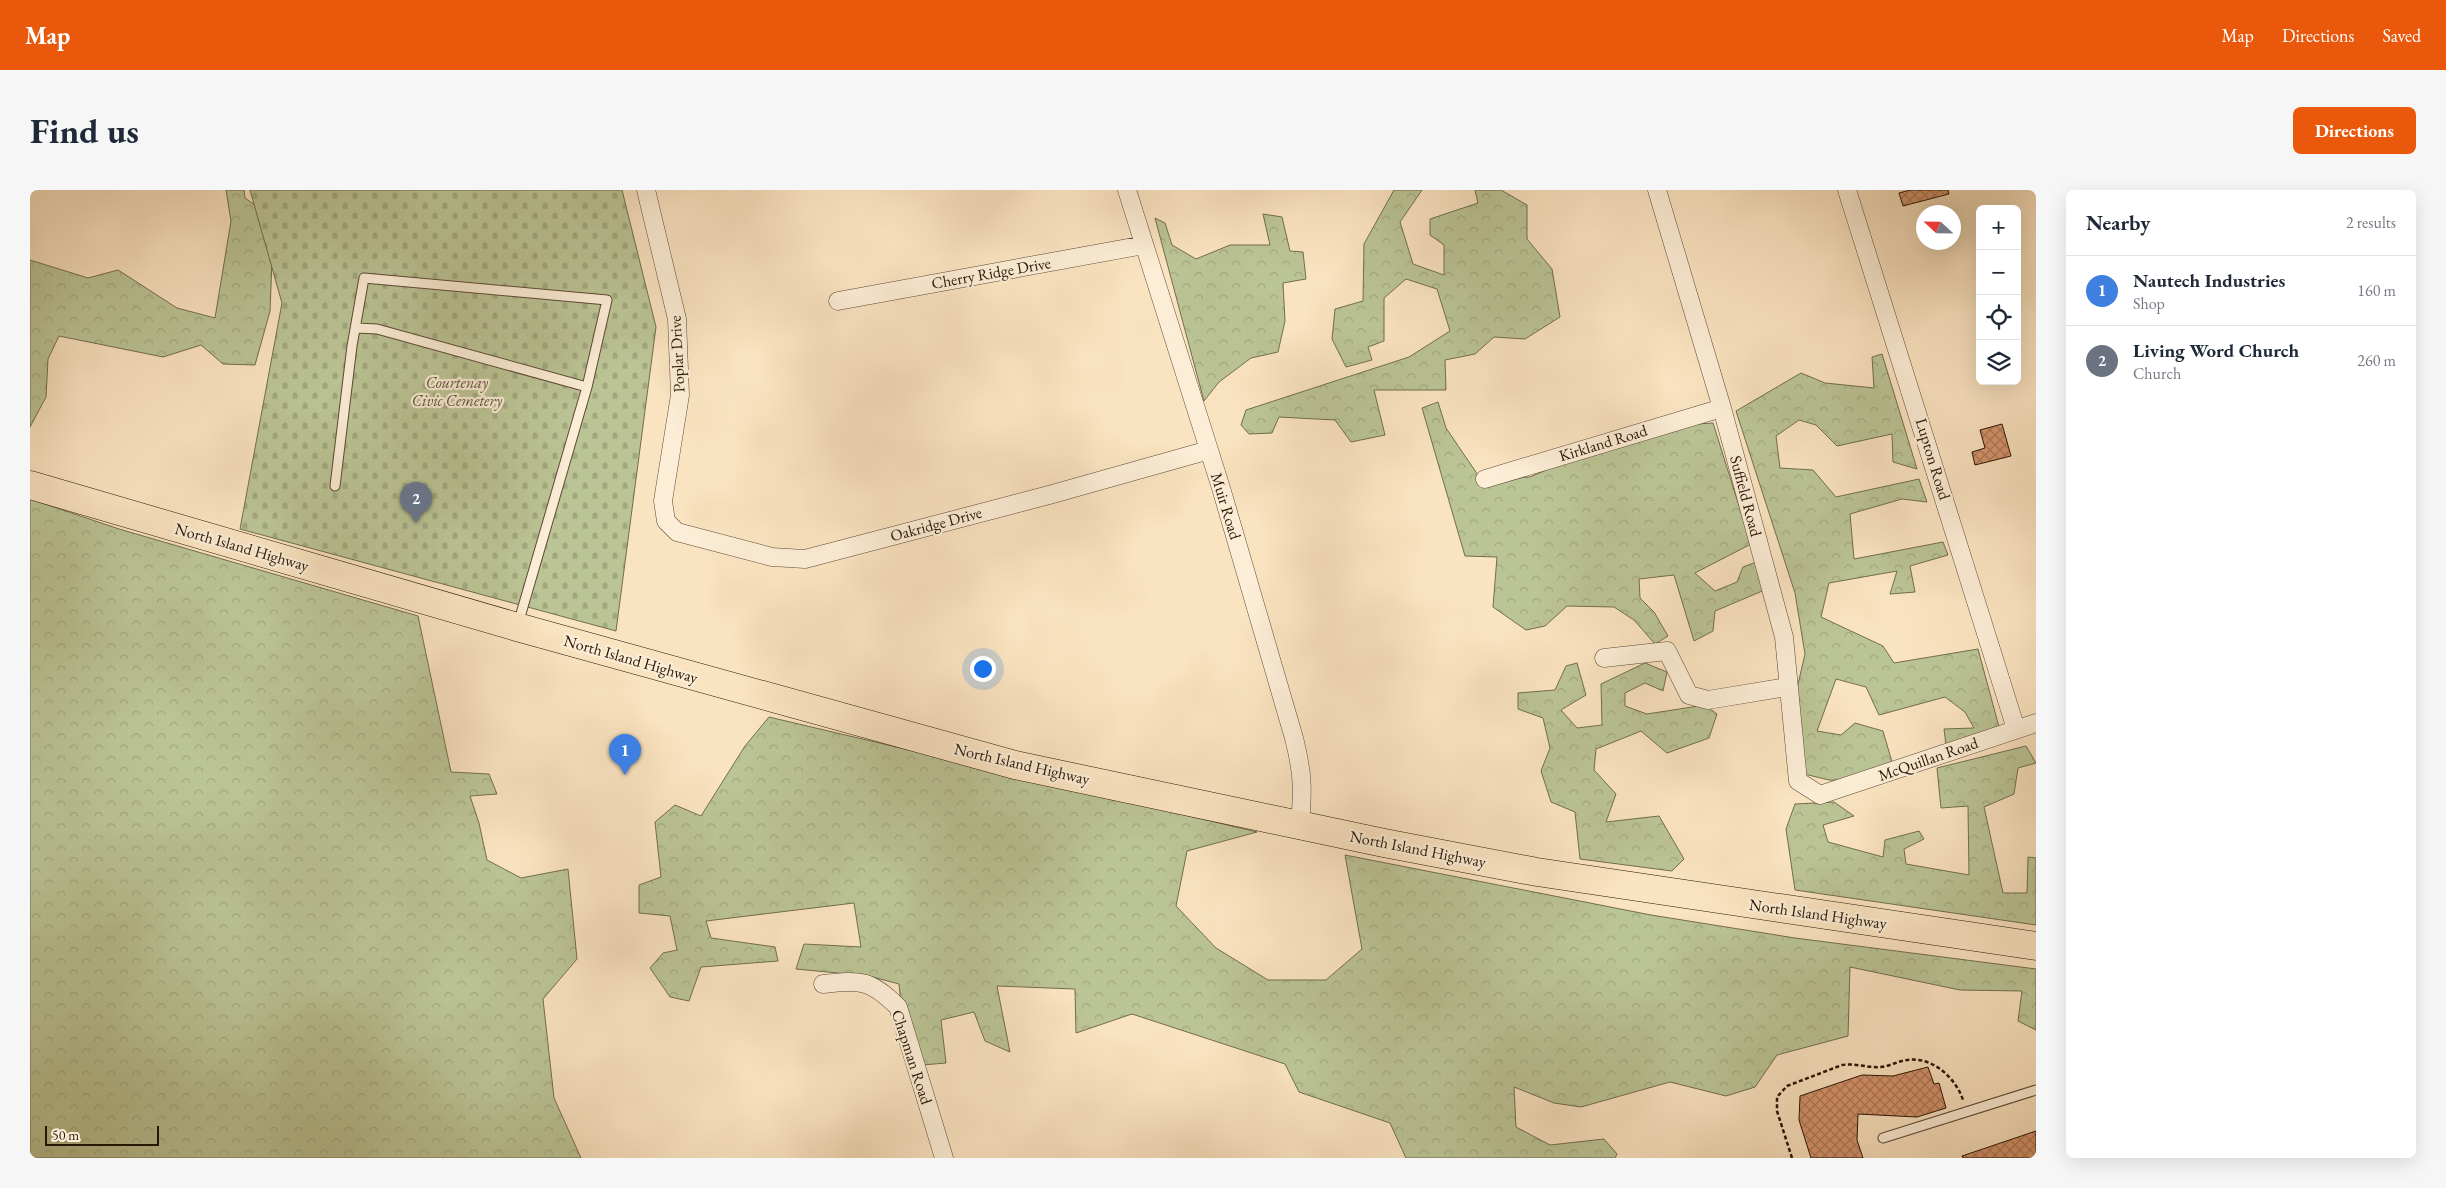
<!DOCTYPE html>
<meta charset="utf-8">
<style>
:root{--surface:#fff;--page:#f6f6f7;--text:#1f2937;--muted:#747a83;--line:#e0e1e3;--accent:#ea580c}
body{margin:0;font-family:"EB Garamond",serif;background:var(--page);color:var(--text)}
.controls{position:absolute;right:15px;top:15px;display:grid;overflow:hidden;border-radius:8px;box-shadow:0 5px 20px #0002}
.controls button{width:45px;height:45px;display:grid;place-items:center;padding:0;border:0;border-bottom:1px solid var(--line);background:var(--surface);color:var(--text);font:25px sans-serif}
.compass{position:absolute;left:1886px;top:15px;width:45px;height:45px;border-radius:50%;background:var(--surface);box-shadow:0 5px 20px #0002;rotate:292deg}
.scale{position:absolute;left:15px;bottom:12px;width:114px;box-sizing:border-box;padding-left:5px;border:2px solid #281607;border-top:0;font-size:14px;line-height:18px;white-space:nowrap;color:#281607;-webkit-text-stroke:4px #fcedd6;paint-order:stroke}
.you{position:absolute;left:952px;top:478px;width:18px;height:18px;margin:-12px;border:4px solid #fff;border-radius:50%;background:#1a73e8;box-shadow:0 0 0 8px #1a73e833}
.badge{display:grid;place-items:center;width:32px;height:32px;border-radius:50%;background:var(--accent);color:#fff;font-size:16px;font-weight:700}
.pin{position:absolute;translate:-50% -41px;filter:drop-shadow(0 1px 2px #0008)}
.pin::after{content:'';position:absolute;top:26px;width:18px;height:15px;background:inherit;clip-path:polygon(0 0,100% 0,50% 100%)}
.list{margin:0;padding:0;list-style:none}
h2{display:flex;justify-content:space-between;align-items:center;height:65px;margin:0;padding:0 20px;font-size:21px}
h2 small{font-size:16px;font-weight:400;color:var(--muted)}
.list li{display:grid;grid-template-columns:32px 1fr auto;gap:15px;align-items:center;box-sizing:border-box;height:70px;padding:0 20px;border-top:1px solid var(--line)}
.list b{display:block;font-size:19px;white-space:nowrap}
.list p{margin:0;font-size:16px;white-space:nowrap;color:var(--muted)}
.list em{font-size:16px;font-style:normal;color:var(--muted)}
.icon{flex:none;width:28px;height:28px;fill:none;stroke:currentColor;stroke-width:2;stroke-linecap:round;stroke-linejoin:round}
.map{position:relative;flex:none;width:2006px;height:968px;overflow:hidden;border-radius:8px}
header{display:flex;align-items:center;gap:30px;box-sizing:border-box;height:70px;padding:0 25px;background:var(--accent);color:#fff}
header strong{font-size:24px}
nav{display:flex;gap:28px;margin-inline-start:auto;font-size:18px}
.intro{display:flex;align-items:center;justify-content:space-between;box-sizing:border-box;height:120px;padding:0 30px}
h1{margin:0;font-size:35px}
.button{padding:12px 22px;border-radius:8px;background:var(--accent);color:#fff;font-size:18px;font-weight:700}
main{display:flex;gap:30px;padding:0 30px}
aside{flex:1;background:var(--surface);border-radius:8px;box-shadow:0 5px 20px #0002}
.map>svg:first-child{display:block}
.forest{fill:url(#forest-crowns);stroke:#726d4e}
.cemetery{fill:url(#cemetery-stones);stroke:#726d4e}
.building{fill:url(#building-cross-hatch);stroke:#281607}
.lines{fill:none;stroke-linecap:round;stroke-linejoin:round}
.service-casing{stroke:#5c4935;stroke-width:11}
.minor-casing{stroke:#5c4935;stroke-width:19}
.primary-casing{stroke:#281607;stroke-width:29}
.path{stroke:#281607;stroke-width:2.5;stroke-dasharray:4 2.5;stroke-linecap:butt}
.service{stroke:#fcedd6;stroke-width:9}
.minor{stroke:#fcedd6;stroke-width:18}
.primary{stroke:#fae3c0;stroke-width:28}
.labels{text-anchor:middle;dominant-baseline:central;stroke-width:4.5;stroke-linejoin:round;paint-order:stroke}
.street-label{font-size:16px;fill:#281607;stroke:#fcedd6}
.park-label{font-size:16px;font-style:italic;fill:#5b5339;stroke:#fcedd6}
</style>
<header>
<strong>Map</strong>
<nav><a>Map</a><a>Directions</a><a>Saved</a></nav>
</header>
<div class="intro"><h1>Find us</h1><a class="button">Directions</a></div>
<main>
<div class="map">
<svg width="2006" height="968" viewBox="0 0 2006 968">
<defs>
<pattern id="forest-crowns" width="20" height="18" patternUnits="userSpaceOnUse" patternTransform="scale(1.25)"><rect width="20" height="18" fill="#bbc495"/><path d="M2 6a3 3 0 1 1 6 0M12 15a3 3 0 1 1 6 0" fill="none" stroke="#a1a87f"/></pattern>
<pattern id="cemetery-stones" width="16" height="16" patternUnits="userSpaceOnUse" patternTransform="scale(1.25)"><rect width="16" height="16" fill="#bbc495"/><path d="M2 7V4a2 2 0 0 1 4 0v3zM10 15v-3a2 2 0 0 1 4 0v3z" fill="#a1a87f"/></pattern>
<pattern id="building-cross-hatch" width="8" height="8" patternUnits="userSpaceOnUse" patternTransform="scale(1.25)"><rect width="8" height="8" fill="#d5946d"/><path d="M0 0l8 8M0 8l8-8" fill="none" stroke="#ad7858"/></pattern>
</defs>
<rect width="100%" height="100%" fill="#fae3c0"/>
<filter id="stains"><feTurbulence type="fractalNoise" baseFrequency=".004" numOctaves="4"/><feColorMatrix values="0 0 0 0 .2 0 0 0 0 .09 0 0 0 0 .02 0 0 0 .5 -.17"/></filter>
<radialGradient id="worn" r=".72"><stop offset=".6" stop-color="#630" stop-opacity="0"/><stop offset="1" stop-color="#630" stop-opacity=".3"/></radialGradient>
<!-- forest -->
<path class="forest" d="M196 0H214L215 8 258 38 242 70 240 121 225 175 193 174 171 155 133 167 29 146 18 169 16 207 0 237V70L58 88 88 80 147 118 185 128 201 31Z
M1364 0H1392L1370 32 1383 74 1414 85V55L1400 45V29L1448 13 1445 0H1471L1497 15V49L1522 79 1530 127 1495 149 1464 147 1445 164 1415 170 1416 200H1344L1355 245 1321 252 1305 230 1249 227 1242 243 1219 244 1211 235 1216 220 1379 167 1420 141 1407 99 1376 89 1354 108V151L1338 157 1342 170 1316 177 1302 149 1305 119 1333 111 1334 54Z
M1233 24 1252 27 1260 61 1273 62 1276 89 1253 93 1255 131 1248 162 1221 168 1189 192 1174 211 1125 28 1135 33 1142 55 1166 69 1200 55H1240Z
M1852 164 1887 279 1863 272 1862 244 1807 256 1786 235 1769 230 1746 246 1750 278 1783 280 1806 307 1889 289 1897 312 1872 309 1820 324 1824 369 1913 352 1918 365 1880 376 1885 402 1860 404 1867 381 1799 393 1791 427 1853 456 1864 473 1948 459 1969 537 1916 556 1914 539 1944 538 1935 522 1915 507 1849 525 1836 497 1806 489 1787 541 1811 545 1825 533 1853 541 1862 572 1816 591 1799 590 1766 582V503L1775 464 1765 403 1706 221 1771 183 1795 193 1844 198 1842 167Z
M1408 212 1416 238 1450 288 1500 287 1570 257 1634 236 1683 233 1721 354 1665 383 1685 401 1707 392 1713 377 1726 372 1737 399 1685 421 1683 441 1664 451 1644 385 1609 389 1610 408 1624 422 1638 446 1625 454 1604 430 1584 417 1537 416 1515 436 1496 440 1463 417 1467 367 1435 366 1392 218Z
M0 309 89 339 388 426 421 582 459 584 467 604 440 606 449 633 457 670 491 688 538 679 547 769 513 809 524 908 551 968H0Z
M1547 473 1556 505 1531 520 1547 538 1572 535 1571 494 1615 473 1637 482 1633 501 1615 493 1595 503V516L1617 524 1675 515 1687 524 1679 548 1637 563 1611 541 1566 559 1564 580 1586 604 1576 632 1629 626 1654 669 1642 681 1550 669 1545 622 1521 612 1511 581 1520 558 1513 528 1488 519V503L1525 500 1536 476Z
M739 527 1227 642 1157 661 1146 716 1186 758 1238 790H1296L1332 759 1315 665 1621 725 1765 748 2006 779V840L1988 831 1992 801 1930 800 1820 777 1818 846 1747 865 1725 897 1696 906 1640 892 1551 917 1524 913 1484 897 1486 937 1520 955 1574 949 1587 964 1585 968H1376L1360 933 1269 902 1255 874 1102 824 1046 843 1045 799 967 796 980 862 955 851 944 822 911 830 916 873 892 875 872 823 869 794 839 786 766 779 774 754 831 757 824 713 676 731 681 748 745 757 748 771 671 777 659 811 640 807 620 778 633 763 647 760 640 726 609 723V695L631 687 625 632 645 615 671 626 715 556Z
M1996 556 2006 573 1988 578 1984 604 1954 617 1973 703H1997L1998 667 2006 668V735L1765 700 1756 639 1765 614 1804 612 1824 626 1793 635 1798 652 1853 667 1855 650 1889 641 1894 649 1874 659 1876 674 1939 685 1938 616 1911 618 1907 578Z"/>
<!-- cemetery -->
<path class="cemetery" d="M220 0H592L626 137 586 441 210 339 252 113Z"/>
<!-- building -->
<path class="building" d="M1880 0H1918L1919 4 1873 16 1869 3Z
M1972 234 1981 266 1945 275 1942 262 1955 258 1950 240Z
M1898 877 1904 894 1909 893 1916 918 1887 927 1828 924 1827 950 1833 968H1781L1769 930 1770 906 1832 885 1863 886Z
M2006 941V968H1933L1932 966Z"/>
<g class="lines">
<!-- service casing -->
<g class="service-casing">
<path id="service" d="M326 138 347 139 557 197
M305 296 322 156 334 88 577 110 557 197 488 434
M1853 948 2006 900"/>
</g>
<!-- minor casing -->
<g class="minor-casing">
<path id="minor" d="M616 0 647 129 650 205 633 311 636 331 647 342 742 367 775 369 1019 305 1179 260
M1097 0 1191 298 1264 548C1273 584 1273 599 1270 635
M1627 0 1692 218 1754 447 1768 591 1790 605 2006 533
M1817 0 1986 539
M808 111 1114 55
M1455 289 1692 218
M1574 468 1637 461 1659 505 1678 510 1757 497
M793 794C830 790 840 789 868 817L914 968"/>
</g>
<!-- primary casing -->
<g class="primary-casing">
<path id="primary" d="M0 295 487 437 985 575 1354 653 1507 682 2006 756"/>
</g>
<!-- path -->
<path class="path" d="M1762 968 1747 921V907L1757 896 1812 875C1825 873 1838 878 1851 877 1860 876 1868 871 1877 870 1902 866 1926 888 1933 910"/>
<!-- service -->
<use href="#service" class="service"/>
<!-- minor -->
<use href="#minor" class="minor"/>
<!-- primary -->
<use href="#primary" class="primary"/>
</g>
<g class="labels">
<!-- street labels -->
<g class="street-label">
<text transform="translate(961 83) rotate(-10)">Cherry Ridge Drive</text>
<text transform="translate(647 164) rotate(-93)">Poplar Drive</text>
<text transform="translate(1573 253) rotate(-17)">Kirkland Road</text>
<text transform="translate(1903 269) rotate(73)">Lupton Road</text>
<text transform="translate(1716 306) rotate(75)">Suffield Road</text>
<text transform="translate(1196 316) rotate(73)">Muir Road</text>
<text transform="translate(906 334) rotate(-15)">Oakridge Drive</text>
<text transform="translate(212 357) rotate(16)">North Island Highway</text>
<text transform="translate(601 469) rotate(16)">North Island Highway</text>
<text transform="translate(1898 569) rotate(-19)">McQuillan Road</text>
<text transform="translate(992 574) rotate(13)">North Island Highway</text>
<text transform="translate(1388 659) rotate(11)">North Island Highway</text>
<text transform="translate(1788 724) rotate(8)">North Island Highway</text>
<text transform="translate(882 867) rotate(72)">Chapman Road</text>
</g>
<!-- park labels -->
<g class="park-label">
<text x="427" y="192">Courtenay<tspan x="427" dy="18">Civic Cemetery</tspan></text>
</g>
</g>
<rect width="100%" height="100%" filter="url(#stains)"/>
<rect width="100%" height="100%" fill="url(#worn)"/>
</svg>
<div class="controls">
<button>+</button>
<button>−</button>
<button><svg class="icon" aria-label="locate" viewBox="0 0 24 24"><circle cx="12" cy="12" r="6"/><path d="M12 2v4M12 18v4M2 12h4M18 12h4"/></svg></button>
<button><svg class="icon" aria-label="layers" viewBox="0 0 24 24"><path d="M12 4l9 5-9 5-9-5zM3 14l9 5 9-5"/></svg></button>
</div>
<svg class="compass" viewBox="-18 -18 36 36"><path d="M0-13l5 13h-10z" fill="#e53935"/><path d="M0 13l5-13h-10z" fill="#747a83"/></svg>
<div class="scale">50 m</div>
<div class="you"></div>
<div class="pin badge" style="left:595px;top:585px;background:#3f7fe0">1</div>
<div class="pin badge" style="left:386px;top:333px;background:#6b7280">2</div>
</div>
<aside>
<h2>Nearby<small>2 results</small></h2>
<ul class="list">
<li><span class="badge" style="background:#3f7fe0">1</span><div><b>Nautech Industries</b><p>Shop</p></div><em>160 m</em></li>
<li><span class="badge" style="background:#6b7280">2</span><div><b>Living Word Church</b><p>Church</p></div><em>260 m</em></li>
</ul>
</aside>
</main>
